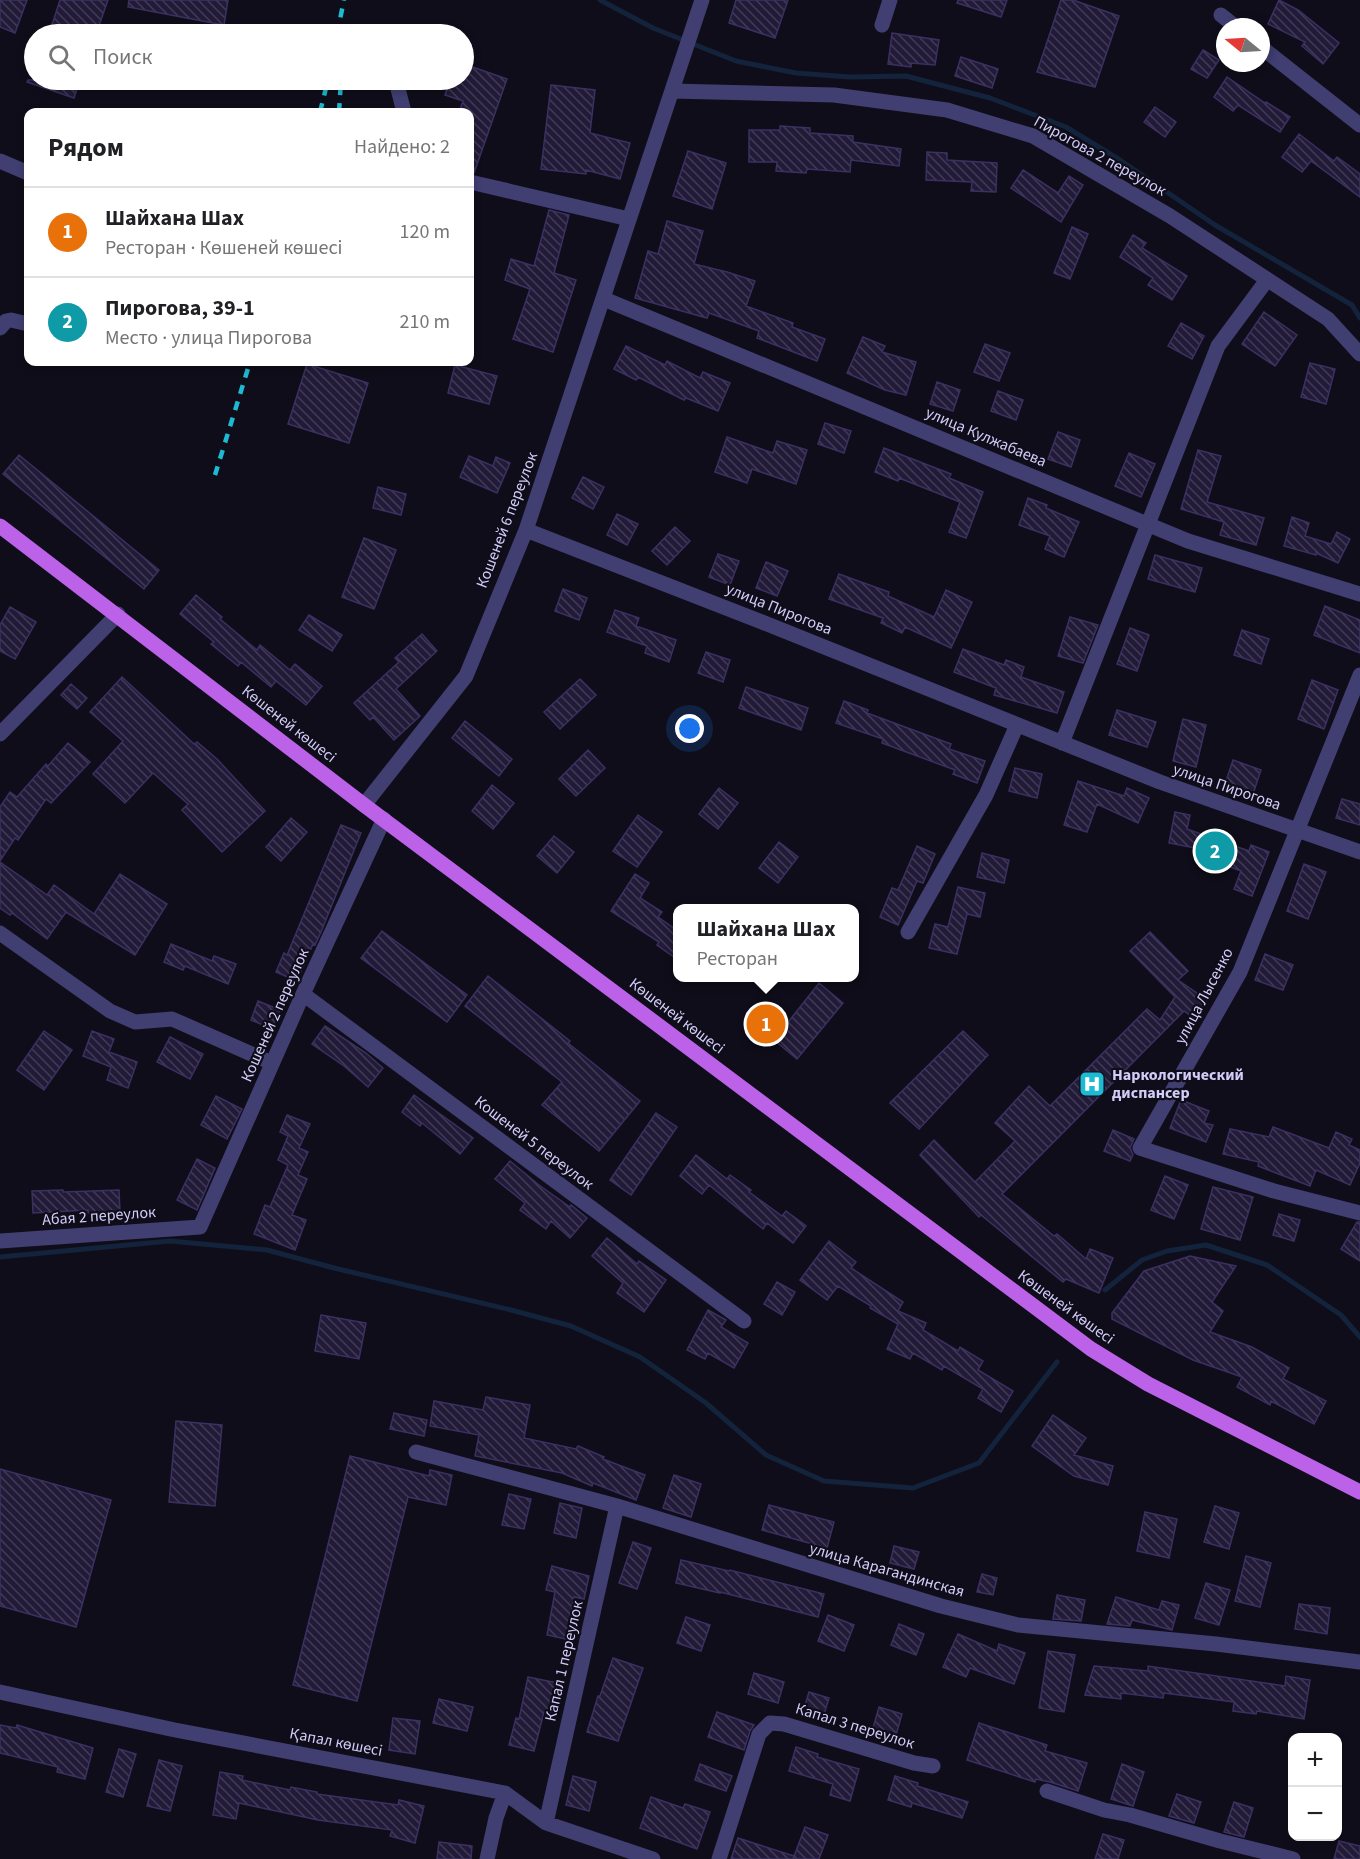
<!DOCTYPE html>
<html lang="ru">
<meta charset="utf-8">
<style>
:root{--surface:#fff;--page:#f6f6f6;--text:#202124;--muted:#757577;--line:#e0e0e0;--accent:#7c3aed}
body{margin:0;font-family:"Source Sans 3",sans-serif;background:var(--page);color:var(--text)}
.controls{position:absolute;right:18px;bottom:18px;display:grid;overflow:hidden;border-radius:12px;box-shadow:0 3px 9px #0003}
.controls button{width:54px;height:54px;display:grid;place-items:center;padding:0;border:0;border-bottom:2px solid var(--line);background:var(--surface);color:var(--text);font:30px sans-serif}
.compass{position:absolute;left:1216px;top:18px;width:54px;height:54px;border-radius:50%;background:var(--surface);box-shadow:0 3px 9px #0003;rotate:288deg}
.you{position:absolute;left:690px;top:729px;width:21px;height:21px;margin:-15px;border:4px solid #fff;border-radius:50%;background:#1a73e8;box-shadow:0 0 0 9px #1a73e833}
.badge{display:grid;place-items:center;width:39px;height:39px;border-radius:50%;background:var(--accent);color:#fff;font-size:20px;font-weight:700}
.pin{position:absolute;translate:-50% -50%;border:3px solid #fff;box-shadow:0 2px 6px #0006}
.popup{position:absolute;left:673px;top:904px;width:186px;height:78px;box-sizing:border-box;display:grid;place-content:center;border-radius:12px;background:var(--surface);filter:drop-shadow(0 2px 4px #0005);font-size:20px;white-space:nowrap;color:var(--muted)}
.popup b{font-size:22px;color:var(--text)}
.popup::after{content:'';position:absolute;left:50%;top:100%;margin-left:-12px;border:12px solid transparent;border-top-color:var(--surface)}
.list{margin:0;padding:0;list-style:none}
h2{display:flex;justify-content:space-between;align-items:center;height:78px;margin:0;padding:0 24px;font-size:26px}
h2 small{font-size:20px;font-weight:400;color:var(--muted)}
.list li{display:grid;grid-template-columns:39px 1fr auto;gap:18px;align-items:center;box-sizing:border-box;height:90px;padding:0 24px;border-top:2px solid var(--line)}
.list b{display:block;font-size:22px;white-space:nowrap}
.list p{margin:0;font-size:20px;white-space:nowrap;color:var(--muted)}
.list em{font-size:20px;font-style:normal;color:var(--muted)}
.icon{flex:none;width:33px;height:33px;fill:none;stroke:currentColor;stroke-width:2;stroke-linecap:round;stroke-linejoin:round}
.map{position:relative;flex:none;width:1360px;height:1859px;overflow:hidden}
.search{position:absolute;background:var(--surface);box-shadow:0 3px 9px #0003;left:24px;top:24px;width:450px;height:66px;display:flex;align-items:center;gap:15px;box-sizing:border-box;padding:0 21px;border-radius:33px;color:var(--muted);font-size:22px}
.panel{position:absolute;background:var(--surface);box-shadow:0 3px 9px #0003;left:24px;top:108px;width:450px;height:258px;border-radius:12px}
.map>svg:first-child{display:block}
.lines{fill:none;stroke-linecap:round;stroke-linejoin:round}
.stream{stroke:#13233c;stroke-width:5}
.building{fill:url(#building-back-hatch);stroke:#3b3061;stroke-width:1.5}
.minor{stroke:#413e72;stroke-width:15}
.major{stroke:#bb62e9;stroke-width:15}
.rail{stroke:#1dbbd3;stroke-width:4.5;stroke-dasharray:9 8;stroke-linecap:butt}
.labels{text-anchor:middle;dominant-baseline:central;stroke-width:4.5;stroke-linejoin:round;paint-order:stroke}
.street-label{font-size:16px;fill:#d2ccf8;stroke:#0f0d19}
.poi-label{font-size:16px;font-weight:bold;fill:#d2ccf8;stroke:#0f0d19;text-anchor:start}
</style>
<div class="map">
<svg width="1360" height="1859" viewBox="0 0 1360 1859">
<defs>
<pattern id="building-back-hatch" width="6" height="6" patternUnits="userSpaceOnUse" patternTransform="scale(1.5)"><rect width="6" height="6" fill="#221b38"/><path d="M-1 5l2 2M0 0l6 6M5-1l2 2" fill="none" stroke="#413b56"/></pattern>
</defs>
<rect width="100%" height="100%" fill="#0f0d19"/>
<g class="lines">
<!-- stream -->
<path class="stream" d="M600 0 653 28 736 61 796 73 850 77 906 76 990 98 1066 127 1120 160 1215 225 1352 305 1360 318
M0 1257 170 1241 267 1250 334 1268 511 1310 571 1326 640 1357 706 1403 766 1455 824 1481 913 1488 979 1463 1057 1362
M1105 1290 1142 1260 1167 1251 1206 1245 1267 1265 1341 1315 1360 1337"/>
</g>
<!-- building -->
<path class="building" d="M0 0H27L15 33 0 27Z
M60 0H108L96 34H49Z
M129 0H228L224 25 128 7Z
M736 0H788L775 38 729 23Z
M958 0H1007L1001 17 957 3Z
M1061 0H1073L1119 16 1095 87 1037 72Z
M1279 0 1298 10 1339 43 1323 64 1302 46 1305 42 1268 24Z
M892 33 939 40 935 65 911 63V67L888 64Z
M1203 50 1219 60 1207 78 1191 69Z
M961 57 998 69 992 88 955 76Z
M464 64 507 79 474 173H470V112H459L463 101 445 95 450 80H464Z
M1227 77 1265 103 1266 102 1290 117 1280 132 1238 105 1233 111 1214 97Z
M28 80H80L74 98 27 82Z
M551 85 595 90 590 133 630 143 620 179 586 170V174L541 169Z
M1155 107 1176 122 1165 137 1144 122Z
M780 126 810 128V133L853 136V142L901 149 899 166 851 160 850 172 807 169 806 173 776 171 777 162H749V130H780Z
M1299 134 1334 161 1337 157 1360 174V197L1311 161 1302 172 1282 157Z
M688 151 726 163 712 209 673 196Z
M927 152 947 153V160L997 163 996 192 971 191 972 182 926 180Z
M1023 170 1058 193 1069 176 1083 185 1061 222 1011 188Z
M549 210 569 215 554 273 576 280 553 352 513 339 530 289 505 280 511 259 534 266Z
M667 221 703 231 694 264 727 272 755 281 746 306 793 323 792 327 825 339 817 361 757 338 759 331 709 313 707 318 635 298 648 251 658 254Z
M1072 227 1088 234 1070 279 1054 273Z
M1133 235 1146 243 1142 248 1187 276 1172 300 1148 285 1153 278 1120 257Z
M1264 312 1297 335 1275 366 1242 344Z
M1181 323 1204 336 1192 359 1168 346Z
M863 337 885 346 882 352 916 362 906 395 885 390 847 373Z
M985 344 1010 353 999 381 974 372Z
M626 346 665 365 667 361 700 378 703 372 730 383 718 411 686 398 684 400 638 377 636 380 614 369Z
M1310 363 1335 369 1326 404 1301 397Z
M307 364 368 383 349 443 288 424Z
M455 365 497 376 489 404 448 393Z
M937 382 960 390 953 411 930 404Z
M998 391 1023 400 1016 420 991 411Z
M825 423 851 431 844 453 818 444Z
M1058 432 1080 440 1071 467 1048 459Z
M727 437 773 453 777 441 807 450 796 484 752 469 747 483 715 472Z
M884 448 951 474 949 478 983 492 966 538 949 532 960 502 899 478 898 481 875 472Z
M1198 450 1221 456 1207 502 1264 518 1256 545 1220 535 1224 522 1181 509Z
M1129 453 1155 464 1141 497 1115 486Z
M19 455 159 570 144 589 3 474Z
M469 456 493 466 496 457 510 463 497 493 460 477Z
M583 477 604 487 593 509 572 498Z
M378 487 406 494 401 515 373 508Z
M1028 498 1047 505 1046 508 1079 522 1064 557 1045 549 1050 536 1019 525Z
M617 514 638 524 627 545 607 535Z
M1292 517 1309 523 1305 536 1331 544 1337 532 1350 539 1338 563 1316 553V555L1284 546Z
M675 527 690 541 667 565 652 551Z
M364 538 396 550 374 609 342 597Z
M718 554 739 561 730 585 709 577Z
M1155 555 1202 568 1195 592 1148 579Z
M766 562 788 571 777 596 756 588Z
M839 574 889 592 888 596 934 617 946 590 972 602 951 648 905 627 902 633 881 623 883 618 829 599Z
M563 589 587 598 579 620 555 611Z
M196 595 222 617 220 619 257 650 260 645 290 670 295 664 322 686 306 705 276 681 271 687 241 662 238 666 211 644 214 642 180 614Z
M1325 606 1360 620V653L1314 635Z
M10 607 36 622 15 659 0 651V625Z
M615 610 639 618 636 626 676 640 669 662 645 653 647 646 607 632Z
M309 615 342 635 332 651 299 630Z
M1070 617 1098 625 1083 663 1058 656Z
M1130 628 1149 635 1137 671 1117 664Z
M1242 630 1269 639 1261 664 1234 655Z
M422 634 437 651 396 689 420 716 394 740 373 717 370 720 354 703 399 662 395 658Z
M963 649 1004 665 1006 660 1024 667 1021 677 1064 692 1057 713 994 695 996 688 954 672Z
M706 652 730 660 723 682 698 673Z
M122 677 194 744 197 742 217 759 265 811 222 852 182 810 188 804 153 773 125 803 93 774 123 741 90 712Z
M580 679 596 695 560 729 544 712Z
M1312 680 1338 690 1324 729 1298 719Z
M71 684 87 698 77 709 61 695Z
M746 687 808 708 801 730 739 708Z
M844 701 868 710 867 713 951 744 949 749 985 761 977 783 953 774 955 770 882 743 883 739 836 723Z
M1117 710 1156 722 1147 747 1109 735Z
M1183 719 1206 725 1196 767 1173 761Z
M465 721 512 759 499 776 452 738Z
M68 743 90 762 51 803 46 799 18 840 15 838 0 861V807L10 792 17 797 46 764 48 766Z
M588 750 605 768 576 796 559 779Z
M1233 760 1261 770 1253 794 1225 784Z
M1015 768 1042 774 1037 798 1009 791Z
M1078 781 1124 796 1127 788 1149 798 1138 823 1097 804 1087 832 1064 825Z
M492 785 514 803 493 829 472 811Z
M719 788 738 803 718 829 699 814Z
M1342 799 1360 804V825L1336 818Z
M1175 812 1190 815 1187 829 1249 851 1251 845 1269 852 1252 896 1234 889 1241 871 1198 855 1200 849 1169 843Z
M638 815 662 832 637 867 613 851Z
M291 818 307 832 281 861 266 847Z
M341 825 361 833 321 932 315 945 313 944 297 981 276 972 284 953 287 955Z
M554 836 574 852 557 873 537 856Z
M779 842 798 857 778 883 759 868Z
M917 846 935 854 923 883 917 881 898 925 880 917 892 888 898 890Z
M982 853 1009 860 1004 883 977 877Z
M0 862 47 895 54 885 94 914 120 874 167 904 135 955 66 912 47 939 12 913 10 915 0 908Z
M1304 864 1326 872 1308 919 1287 911Z
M635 874 649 883 640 898 662 912 658 917 678 931V960L657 945 659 942 611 911Z
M958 887 985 893 980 917 967 914 957 954 929 948 935 924 948 927Z
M382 931 467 995 447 1022 361 958Z
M1150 932 1188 971 1178 980 1207 1000 1194 1018 1184 1011 1002 1194 1054 1236 1057 1234 1086 1259 1090 1249 1113 1258 1099 1293 1066 1279 1063 1282 981 1215 979 1217 920 1155 934 1140 975 1182 1015 1141 995 1123 1029 1086 1050 1106 1147 1009 1160 1020 1175 997 1130 951Z
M171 944 212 961 214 956 236 964 228 984 185 966 183 970 164 962Z
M1265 954 1293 965 1283 990 1255 980Z
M488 976 570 1041 568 1043 640 1101 599 1151 542 1105 562 1082 465 1006Z
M819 983 843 1003 797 1059 774 1040Z
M258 1001 280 1010 272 1029 251 1020Z
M325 1026 366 1053 383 1068 368 1087 344 1066 312 1044Z
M44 1031 72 1050 44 1090 17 1070Z
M92 1031 114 1039 109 1052 137 1062 128 1088 107 1080 111 1067 83 1056Z
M963 1031 988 1055 919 1129 890 1103Z
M170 1037 203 1054 190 1079 157 1062Z
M414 1095 473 1138 460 1154 422 1123 420 1126 402 1112Z
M216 1096 242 1109 227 1139 201 1125Z
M1181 1100 1209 1111 1204 1123 1213 1125 1206 1142 1170 1128Z
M656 1113 677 1127 631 1195 610 1180Z
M287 1115 310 1124 299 1148 308 1152 298 1175 307 1179 292 1215 306 1220 295 1250 254 1234 265 1205 270 1207 288 1165 278 1160 288 1136 280 1132Z
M1273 1127 1329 1148 1336 1132 1352 1139 1349 1145 1360 1150V1163L1350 1185 1316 1170 1310 1186 1258 1166 1259 1162 1223 1154 1230 1129 1269 1137Z
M1113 1130 1134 1139 1130 1148 1133 1155 1130 1161 1104 1151Z
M696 1155 727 1179 730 1175 751 1190 749 1192 782 1216 786 1211 806 1226 793 1243 767 1223 763 1229 709 1185 702 1194 680 1176Z
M197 1159 215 1168 197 1210 177 1200Z
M510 1161 539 1185 570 1207 571 1205 587 1218 570 1238 551 1221 546 1229 520 1210 525 1203 495 1179Z
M1165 1176 1188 1185 1174 1219 1151 1210Z
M1213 1187 1253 1197 1240 1240 1201 1229Z
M63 1190V1192L119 1190 120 1212 88 1213V1210L33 1213 32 1191Z
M1279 1214 1300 1220 1294 1241 1273 1235Z
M1357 1222H1360V1261L1341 1249Z
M607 1238 637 1264 639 1261 666 1280 644 1312 617 1293 623 1283 592 1256Z
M829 1241 856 1262 851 1268 903 1302 898 1311 926 1323 923 1330 958 1351 960 1347 983 1361 978 1370 1013 1391 1001 1412 978 1398 983 1389 944 1366 942 1370 913 1353 910 1359 887 1349 898 1324 870 1308 871 1306 838 1286 827 1300 800 1280Z
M1190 1256 1236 1266 1212 1302 1223 1311 1210 1332 1252 1347 1289 1368 1283 1379 1326 1401 1314 1424 1271 1401 1270 1405 1237 1387 1242 1377 1193 1360 1112 1319V1313L1144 1271Z
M777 1282 795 1292 782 1315 764 1304Z
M708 1310 726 1320 721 1327 748 1343 734 1368 708 1353 705 1359 687 1350Z
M321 1315 366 1323 359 1359 315 1351Z
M486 1397 530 1405 524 1438 576 1449 578 1446 604 1457 603 1459 645 1475 636 1500 593 1483 592 1486 562 1473 475 1456 479 1435 430 1426 434 1401 483 1410Z
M394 1413 427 1420 424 1436 390 1429Z
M1053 1415 1086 1438 1074 1455 1113 1466 1108 1485 1074 1476 1032 1446Z
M176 1421 222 1425 215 1506 169 1502Z
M350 1456 429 1476 430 1470 452 1475 446 1505 408 1497 357 1701 293 1685Z
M0 1469 111 1500 76 1627 0 1606Z
M674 1475 701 1484 691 1517 663 1508Z
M509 1494 531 1499 524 1529 502 1525Z
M560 1503 582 1508 576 1538 554 1533Z
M769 1505 834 1522 827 1548 762 1530Z
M1215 1506 1239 1513 1229 1549 1204 1542Z
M1145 1512 1177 1519 1169 1558 1137 1551Z
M633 1542 651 1548 637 1589 619 1583Z
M894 1546 919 1552 914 1569 890 1563Z
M1246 1556 1271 1563 1260 1607 1235 1601Z
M681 1560 729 1571 730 1570 824 1594 818 1617 720 1592V1593L676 1583Z
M552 1566 589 1576 584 1599 574 1597 566 1639 547 1635 555 1592 546 1590Z
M982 1574 997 1578 993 1595 977 1592Z
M1206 1583 1230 1590 1219 1625 1195 1618Z
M1057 1595 1085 1600 1081 1621 1053 1619Z
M1116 1597 1159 1610 1162 1601 1179 1605 1172 1630 1132 1620 1130 1626 1107 1624Z
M1299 1604 1330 1608 1327 1634 1295 1629Z
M828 1615 854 1625 844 1651 818 1641Z
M686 1617 710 1625 701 1651 677 1643Z
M899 1624 924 1634 916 1655 891 1645Z
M958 1634 997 1651 999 1644 1025 1653 1014 1684 970 1668 966 1677 943 1667Z
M1048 1651 1075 1655 1064 1712 1039 1708Z
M613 1658 643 1668 618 1741 587 1732 598 1696H600Z
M1094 1666 1148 1671V1666L1285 1686 1286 1676 1310 1680 1304 1719 1257 1711 1256 1714 1233 1711 1234 1702 1164 1693 1163 1698 1121 1693V1699L1085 1695Z
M754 1673 784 1682 778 1703 748 1694Z
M528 1677 558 1683 552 1714 544 1712 534 1751 509 1745 516 1718 519 1719Z
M809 1692 829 1698 822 1721 802 1715Z
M439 1699 473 1707 467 1731 433 1723Z
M879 1707 902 1714 894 1742 871 1735Z
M717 1712 754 1725 750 1731 744 1750 708 1737Z
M393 1718 420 1721 415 1754 389 1750Z
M979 1723 1047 1745 1045 1751 1087 1763 1078 1791 1050 1782 1036 1779 1035 1782 967 1760Z
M0 1725 16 1728 17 1725 93 1748 85 1779 57 1772 58 1767 0 1753Z
M796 1747 818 1754 817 1757 859 1769 850 1801 830 1795 833 1784 789 1771Z
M119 1749 136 1754 123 1797 106 1792Z
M159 1760 182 1766 170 1811 147 1806Z
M700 1764 732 1776 726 1791 695 1780Z
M1122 1764 1144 1772 1133 1806 1111 1799Z
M220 1772 243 1776 242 1780 290 1790 291 1787 317 1792V1794L398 1805 399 1800 424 1806 415 1843 390 1836 392 1830 318 1820 239 1803 236 1819 213 1815Z
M573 1776 596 1782 589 1811 566 1805Z
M895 1776 918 1783 917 1786 968 1802 962 1818 912 1803 911 1807 888 1800Z
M1177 1794 1201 1802 1194 1823 1169 1816Z
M651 1797 683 1808 685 1804 710 1812 697 1849 640 1828Z
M1234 1802 1253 1808 1244 1837 1224 1832Z
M805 1827 828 1835 819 1859H793Z
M1103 1834 1124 1840 1118 1859H1095Z
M738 1838 794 1856 793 1859H731Z
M1339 1841 1360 1846V1859H1334Z
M439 1842 472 1846 471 1859H437Z"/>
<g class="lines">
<!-- minor -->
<path class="minor" d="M1221 15 1236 27
M882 25 890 0
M1261 47 1360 125
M397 85 404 112
M672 91 834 95 947 110 1033 136 1170 216 1328 319 1360 354
M0 161 28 173
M470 182 629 219
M604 299 1188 541 1360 594
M0 328 6 321 11 320 28 324
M526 530 762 622 1160 782 1360 852
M1360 675 1240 972 1140 1148 1274 1191 1360 1213
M0 734 118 614
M1062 743 1218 346 1267 280
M364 805 466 676 526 530 702 0
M908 932 986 795 1017 725
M0 933 110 1011 135 1022 172 1019 272 1063
M303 994 744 1321
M0 1241 200 1227 303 994 384 819
M416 1452 617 1506 941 1606 1018 1625 1216 1644 1360 1662
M0 1692 175 1730 505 1793 546 1823 653 1859
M1047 1791 1104 1810 1130 1815 1220 1841 1293 1859
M546 1823 617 1506
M487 1859 496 1818 505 1793
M719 1859 759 1734 770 1723 784 1724 914 1763 933 1766"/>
<!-- major -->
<path class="major" d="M0 526 364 805 1091 1349 1148 1384 1360 1492"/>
<!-- rail -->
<path class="rail" d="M337 34 344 0
M320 112 328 80
M339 112 341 80
M215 475 250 362"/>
</g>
<!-- icons -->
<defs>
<g id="hospital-square" transform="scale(1.35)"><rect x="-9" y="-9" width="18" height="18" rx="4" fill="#1dbbd3" stroke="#0f0d19"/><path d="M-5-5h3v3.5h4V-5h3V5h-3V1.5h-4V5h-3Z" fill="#fff"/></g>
</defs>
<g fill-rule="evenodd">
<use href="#hospital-square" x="1092" y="1084"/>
</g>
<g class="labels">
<!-- street labels -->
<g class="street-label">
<text transform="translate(1100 156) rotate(29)">Пирогова 2 переулок</text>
<text transform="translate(986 437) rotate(23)">улица Кулжабаева</text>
<text transform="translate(507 520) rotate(-69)">Кошеней 6 переулок</text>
<text transform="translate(779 609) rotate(22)">улица Пирогова</text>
<text transform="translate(289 724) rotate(38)">Көшеней көшесі</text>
<text transform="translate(1227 787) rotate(19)">улица Пирогова</text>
<text transform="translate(1204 996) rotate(-62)">улица Лысенко</text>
<text transform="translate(275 1015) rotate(-66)">Кошеней 2 переулок</text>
<text transform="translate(677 1016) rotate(37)">Көшеней көшесі</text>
<text transform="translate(534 1143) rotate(37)">Кошеней 5 переулок</text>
<text transform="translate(99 1216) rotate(-4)">Абая 2 переулок</text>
<text transform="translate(1066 1307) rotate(36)">Көшеней көшесі</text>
<text transform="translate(887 1570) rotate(16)">улица Карагандинская</text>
<text transform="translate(564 1661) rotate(-77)">Капал 1 переулок</text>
<text transform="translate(855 1726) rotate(17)">Капал 3 переулок</text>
<text transform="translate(336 1742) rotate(11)">Қапал көшесі</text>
</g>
<!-- poi labels -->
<g class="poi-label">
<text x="1112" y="1075">Наркологический<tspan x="1112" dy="18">диспансер</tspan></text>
</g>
</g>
</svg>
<div class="controls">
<button>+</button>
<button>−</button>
</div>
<svg class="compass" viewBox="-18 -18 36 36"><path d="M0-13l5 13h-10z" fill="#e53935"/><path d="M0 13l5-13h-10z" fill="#757577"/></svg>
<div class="you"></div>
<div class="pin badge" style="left:766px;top:1024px;background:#e8710a">1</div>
<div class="popup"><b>Шайхана Шах</b>Ресторан</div>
<div class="pin badge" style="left:1215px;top:851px;background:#0f9aa8">2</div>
<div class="search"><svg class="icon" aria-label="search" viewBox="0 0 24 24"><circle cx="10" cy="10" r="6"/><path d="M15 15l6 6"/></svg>Поиск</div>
<section class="panel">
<h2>Рядом<small>Найдено: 2</small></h2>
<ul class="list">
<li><span class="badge" style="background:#e8710a">1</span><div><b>Шайхана Шах</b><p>Ресторан · Көшеней көшесі</p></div><em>120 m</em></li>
<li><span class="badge" style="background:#0f9aa8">2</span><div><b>Пирогова, 39-1</b><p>Место · улица Пирогова</p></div><em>210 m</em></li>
</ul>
</section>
</div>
